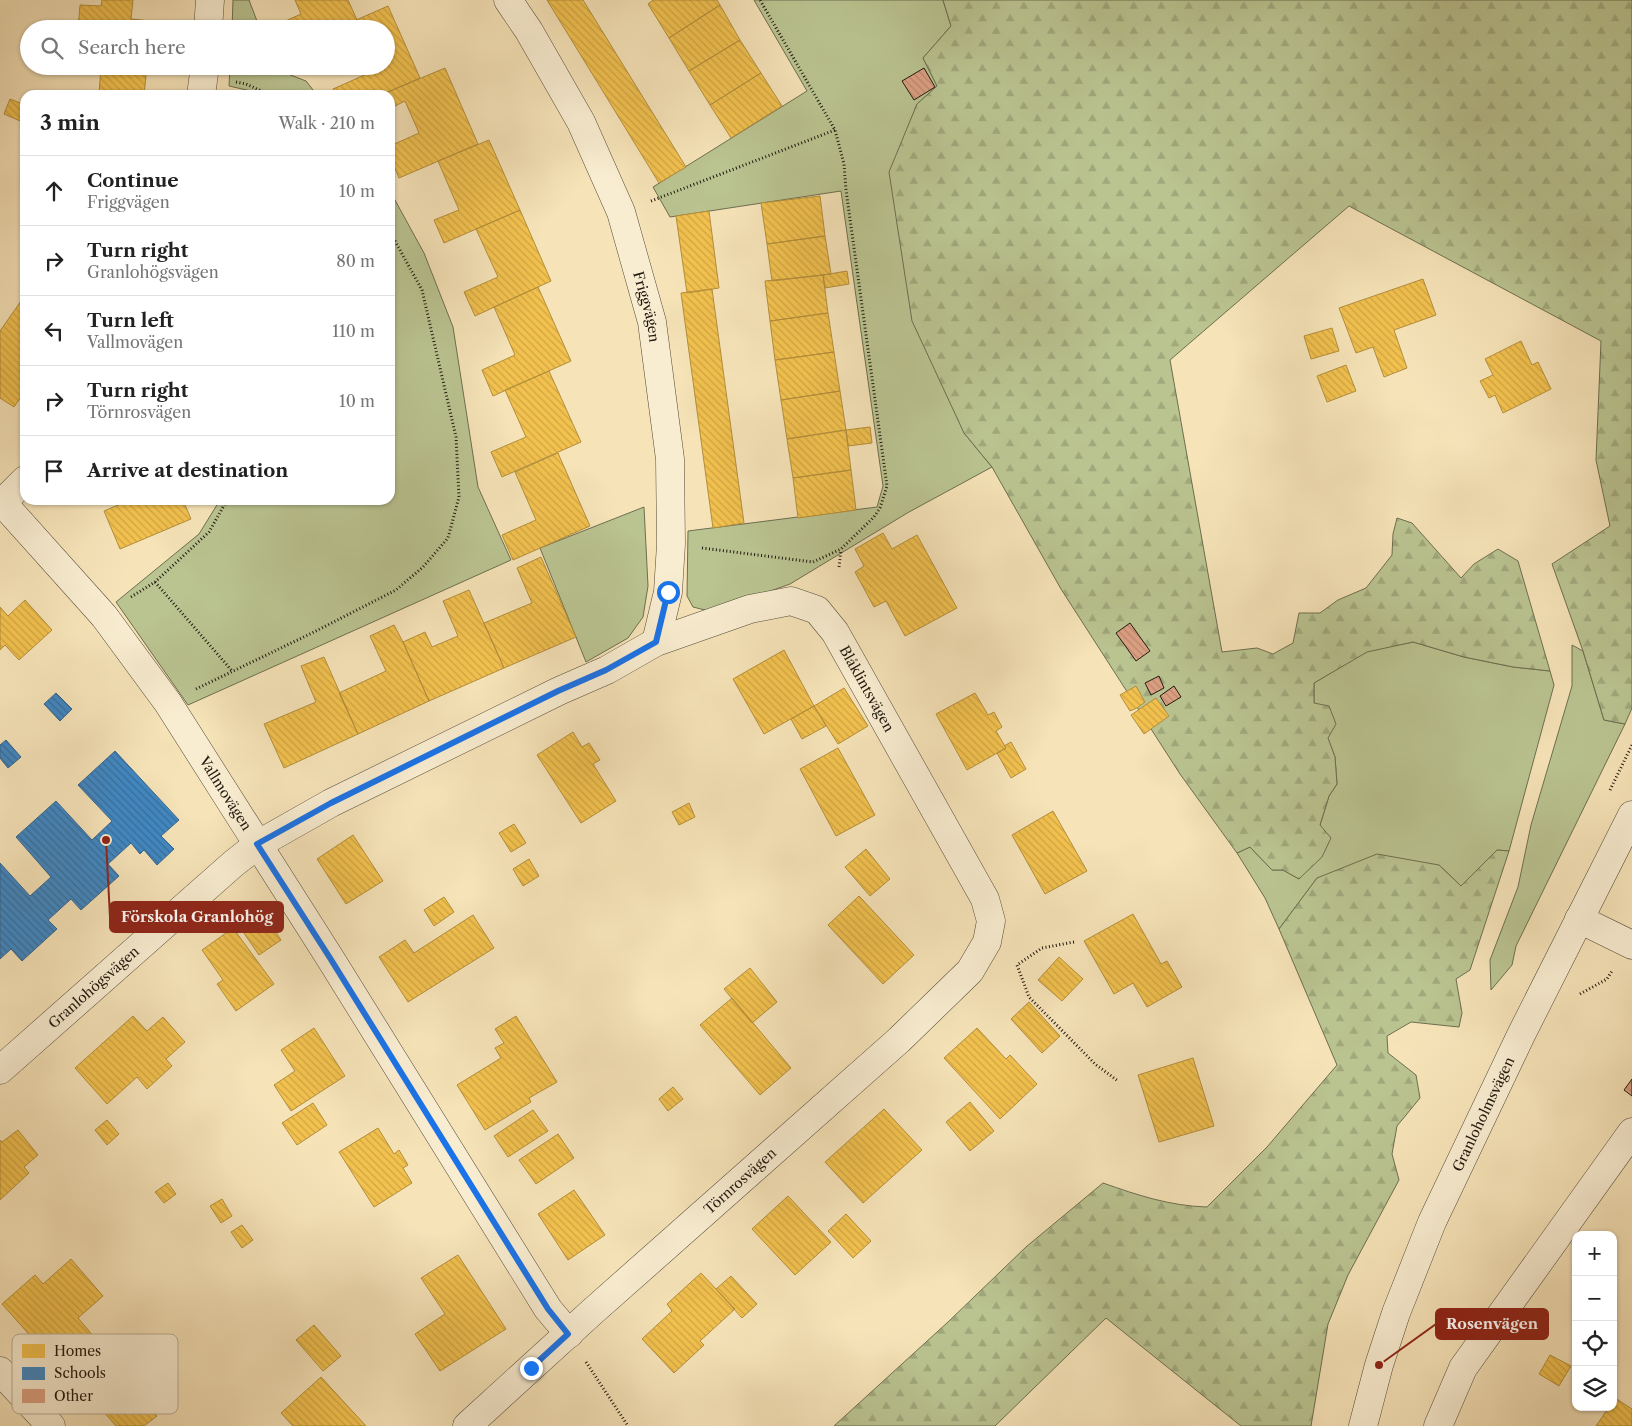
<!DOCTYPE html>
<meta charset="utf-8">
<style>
:root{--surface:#fff;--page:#f6f6f6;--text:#222;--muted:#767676;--line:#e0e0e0}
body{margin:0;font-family:"Libre Caslon Text",serif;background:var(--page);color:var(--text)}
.controls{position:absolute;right:15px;bottom:15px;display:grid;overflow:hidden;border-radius:10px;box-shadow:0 1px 4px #0004}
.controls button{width:45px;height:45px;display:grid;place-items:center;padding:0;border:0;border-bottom:1px solid var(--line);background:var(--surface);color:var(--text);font:25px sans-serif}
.stop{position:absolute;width:15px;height:15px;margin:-11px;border:4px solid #1a73e8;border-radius:50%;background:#fff}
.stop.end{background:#1a73e8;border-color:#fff;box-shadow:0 1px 5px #0008}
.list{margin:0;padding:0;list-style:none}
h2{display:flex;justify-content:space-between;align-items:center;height:65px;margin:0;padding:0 20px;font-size:21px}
h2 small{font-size:16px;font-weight:400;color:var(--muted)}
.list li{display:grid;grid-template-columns:32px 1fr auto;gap:15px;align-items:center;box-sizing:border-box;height:70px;padding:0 20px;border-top:1px solid var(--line)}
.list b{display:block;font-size:19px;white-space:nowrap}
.list p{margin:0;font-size:16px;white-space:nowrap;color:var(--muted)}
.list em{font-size:16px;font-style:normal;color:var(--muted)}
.icon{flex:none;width:28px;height:28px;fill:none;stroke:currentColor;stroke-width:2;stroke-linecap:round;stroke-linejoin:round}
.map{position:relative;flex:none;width:1632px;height:1426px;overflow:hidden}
.search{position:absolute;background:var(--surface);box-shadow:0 1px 4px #0004;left:20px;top:20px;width:375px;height:55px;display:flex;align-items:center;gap:12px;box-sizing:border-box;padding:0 18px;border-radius:28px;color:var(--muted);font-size:19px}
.panel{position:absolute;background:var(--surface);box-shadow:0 1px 4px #0004;left:20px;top:90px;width:375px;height:415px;border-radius:15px}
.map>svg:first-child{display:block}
.green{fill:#bac491;stroke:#6d6e50}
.forest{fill:url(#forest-firs);stroke:#6d6e50}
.homes{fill:url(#homes-back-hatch);stroke:#b38e3b}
.schools{fill:url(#schools-back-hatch);stroke:#36668e}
.building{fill:url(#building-back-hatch);stroke:#20180f}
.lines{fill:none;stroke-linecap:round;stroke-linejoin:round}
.minor-casing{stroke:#564b39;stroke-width:29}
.path{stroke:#20180f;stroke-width:3;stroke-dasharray:1 2.5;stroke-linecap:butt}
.minor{stroke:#f9edd1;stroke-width:28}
.route{stroke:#1a73e8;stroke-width:6}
.labels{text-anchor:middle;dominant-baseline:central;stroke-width:5;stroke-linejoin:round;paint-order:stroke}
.street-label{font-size:14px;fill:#20180f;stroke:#f9edd1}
.key{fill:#f9edd1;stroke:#b8ad97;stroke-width:1}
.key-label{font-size:14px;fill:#20180f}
.leader{fill:none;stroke:#8f2418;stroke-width:2}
.callout-dot{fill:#8f2418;stroke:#f9edd1;stroke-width:2}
.callout{fill:#8f2418;stroke:#8f2418;stroke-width:2}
.callout-label{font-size:15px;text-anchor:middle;font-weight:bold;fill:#fff}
</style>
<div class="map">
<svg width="1632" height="1426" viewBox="0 0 1632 1426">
<defs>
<pattern id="forest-firs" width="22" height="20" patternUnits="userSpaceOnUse" patternTransform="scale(1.25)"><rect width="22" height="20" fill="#bac491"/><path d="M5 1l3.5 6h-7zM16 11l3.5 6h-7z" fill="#a0a87c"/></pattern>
<pattern id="homes-back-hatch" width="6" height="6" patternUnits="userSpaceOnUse" patternTransform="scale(1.25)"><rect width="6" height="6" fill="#f2c14e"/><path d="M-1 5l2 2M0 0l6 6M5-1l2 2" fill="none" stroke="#cfa543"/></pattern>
<pattern id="schools-back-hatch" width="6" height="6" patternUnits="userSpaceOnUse" patternTransform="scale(1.25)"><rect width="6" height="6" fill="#3f88c5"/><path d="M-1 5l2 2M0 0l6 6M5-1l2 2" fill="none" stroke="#346e9e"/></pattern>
<pattern id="building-back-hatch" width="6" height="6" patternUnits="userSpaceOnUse" patternTransform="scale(1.25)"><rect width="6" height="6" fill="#dca082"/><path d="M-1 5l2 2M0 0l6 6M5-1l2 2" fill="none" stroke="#bc896f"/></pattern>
</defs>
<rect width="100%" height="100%" fill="#f6e3b8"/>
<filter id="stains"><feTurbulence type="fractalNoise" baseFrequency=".004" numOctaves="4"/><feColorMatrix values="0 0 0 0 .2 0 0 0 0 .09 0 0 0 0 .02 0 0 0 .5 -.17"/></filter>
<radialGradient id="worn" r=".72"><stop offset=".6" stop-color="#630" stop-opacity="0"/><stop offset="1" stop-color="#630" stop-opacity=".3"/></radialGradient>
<!-- green -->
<path class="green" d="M233 0H249L260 29H232Z
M754 0H943L951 26 923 58 937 86 917 104 907 131 964 433 992 467 909 512 790 584 713 612 693 607 687 596 688 531 877 507 883 486 841 191 670 217 653 187 807 91Z
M230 66H274L275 69 306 81 317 95H258L251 91 229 86Z
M390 191 424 253 453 327 478 487 511 560 188 705 116 602 199 534 220 500H390Z
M644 507 648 586 643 617 628 638 586 662 540 548Z
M1413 642 1464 657 1513 667 1550 671 1554 685 1509 851 1497 850 1461 886 1439 865 1317 878 1279 929 1265 898 1237 853 1250 847 1272 870H1283L1299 879 1320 825 1329 796 1337 784 1335 757 1314 703V683L1367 651Z
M1572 645 1583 651 1604 720 1625 724 1516 946 1512 965 1491 990 1490 960 1518 887 1531 825 1572 686Z"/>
<!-- forest -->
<path class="forest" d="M943 0H1632V708L1625 724 1604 720 1583 651 1552 564 1610 526 1596 460 1601 341 1349 206 1170 360 1222 652 1257 648 1273 654 1293 643 1299 613H1320L1338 600 1366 588 1392 555 1393 534 1397 518 1412 523 1461 578 1474 564 1498 549 1518 561 1550 671 1513 667 1464 657 1413 642 1367 652 1314 683V703L1329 706 1336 724 1328 738 1335 757 1337 784 1329 796 1320 825 1331 838 1322 857 1299 879 1283 870H1272L1250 847 1237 853 1180 774 1061 589 992 467 964 433 912 321 889 172 917 104 937 86 923 58 951 26Z
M1497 850 1509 851 1470 970 1456 979 1462 1013 1459 1027 1411 1022 1387 1036 1388 1053 1416 1075 1420 1098 1397 1126 1392 1154 1399 1180 1348 1275 1328 1324 1311 1426H1241L1106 1318 995 1426H834L948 1322 1026 1247 1103 1183C1137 1195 1170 1206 1207 1207L1267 1147 1337 1065 1279 929 1317 878 1377 854 1439 865 1461 886Z"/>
<!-- homes -->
<path class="homes" d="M102 0H133L131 19 151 21 150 29H78L80 5 101 6Z
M295 0H348L357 20 336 29H268L301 14Z
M547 0H583L686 167 659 183Z
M653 0H717L720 5 669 38 648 4Z
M720 5 740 40 689 71 669 38Z
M388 6 420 78 381 95H336L333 89 369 73 366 66H386V29H349L347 24Z
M740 40 761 73 710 105 689 71Z
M101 66H147L144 95 99 94Z
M445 68 478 144 399 178 390 156V146L419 133 405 101 395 106 388 92Z
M761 73 782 106 731 138 710 105Z
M10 99 25 105V123L4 114Z
M489 140 520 210 444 243 434 220 459 210 438 161Z
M820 196 825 236 767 244 761 203Z
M520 210 551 281 475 316 464 292 498 277 476 229Z
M709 211 719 288 687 293 676 216Z
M825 236 831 274 772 281 767 244Z
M847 271 849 284 825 288 823 275Z
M823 275 828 313 770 321 765 281Z
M1423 279 1436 315 1394 330 1407 368 1384 377 1373 347 1356 353 1339 308Z
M538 287 571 361 493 396 482 370 515 355 494 307Z
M712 289 744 523 713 528 681 293Z
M21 301 25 305V391L14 407 0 398V331Z
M828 313 834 352 775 360 770 321Z
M1332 328 1339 351 1311 359 1304 336Z
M1521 341 1532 365 1538 362 1551 389 1503 413 1495 395 1489 398 1480 381 1493 375 1485 359Z
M834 352 840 391 781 400 775 360Z
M1346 365 1356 391 1327 402 1317 376Z
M549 371 581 442 502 477 491 452 526 437 505 390Z
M840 391 846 430 787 439 781 400Z
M870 427 872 443 848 446 846 430Z
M846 430 851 470 793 478 787 439Z
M558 453 590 526 513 560 502 535 536 520 515 472Z
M851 470 856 510 798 518 793 478Z
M130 500H183L191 519 120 549 104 511Z
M883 533 892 549 917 535 957 608 905 636 886 601 874 607 855 572 864 566 855 549Z
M541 557 576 637 504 668 484 623 532 603 517 568Z
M469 590 504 668 429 701 403 642 425 632 432 647 458 636 443 601Z
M25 600 52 630 19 660 5 645 0 650V607L8 616Z
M394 625 403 642 429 701 358 734 339 693 386 671 370 636Z
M784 650 814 706 764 734 733 679Z
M324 657 358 734 284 768 264 724 316 702 301 666Z
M1136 686 1145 702 1137 708 1130 711 1120 695Z
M844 688 868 726 838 744 814 706Z
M975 693 988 715 994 712 1002 727 996 731 1006 748 967 770 936 714Z
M1156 698 1169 716 1144 734 1131 715Z
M814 706 826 726 802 739 791 719Z
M573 732 582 747 589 743 600 760 593 764 616 801 581 823 537 755Z
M1011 742 1026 769 1011 778 997 753 1006 748 1004 746Z
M838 748 875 815 836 836 800 769Z
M689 803 695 817 679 825 672 812Z
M1053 811 1087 871 1045 894 1012 835Z
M514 824 526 843 511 852 499 833Z
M353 835 383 881 346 904 317 859Z
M866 849 890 879 870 896 845 867Z
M529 859 539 876 523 886 513 869Z
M859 896 914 955 883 984 828 925Z
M444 897 454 912 434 926 424 910Z
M259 908 281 940 259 955 237 923Z
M1133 914 1161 964 1167 961 1182 987 1147 1007 1133 983 1114 994 1084 941Z
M473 915 494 948 408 1002 379 957 405 940 414 953Z
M233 928 274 984 236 1011 217 984 223 980 202 950Z
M1059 957 1083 979 1062 1001 1038 980Z
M750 968 777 1002 752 1023 724 989Z
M732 998 791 1068 760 1095 700 1025Z
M1029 1002 1060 1036 1042 1053 1011 1019Z
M133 1016 147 1031 163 1017 185 1042 166 1059 172 1066 147 1089 137 1077 107 1104 75 1068Z
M516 1016 557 1082 529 1098 531 1102 485 1130 457 1085 501 1058 495 1048 504 1043 495 1029Z
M314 1028 345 1076 291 1111 274 1085 295 1071 281 1050Z
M977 1028 1006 1059 1010 1055 1037 1084 1000 1119 944 1058Z
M1193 1058 1214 1126 1159 1142 1138 1075Z
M673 1087 683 1099 668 1111 659 1099Z
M970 1102 994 1131 970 1151 946 1122Z
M313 1103 327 1125 297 1145 282 1123Z
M884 1109 922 1150 863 1203 825 1162Z
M533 1110 548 1131 508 1157 494 1136Z
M107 1120 119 1134 107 1145 95 1130Z
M378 1128 394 1154 399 1150 408 1165 403 1168 412 1183 374 1207 339 1152Z
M18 1130 38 1155 24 1167 29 1173 0 1200V1140L2 1142Z
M558 1134 574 1158 536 1184 519 1160Z
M168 1183 176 1194 164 1203 155 1192Z
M574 1190 605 1235 568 1260 538 1214Z
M788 1196 831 1242 795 1275 752 1229Z
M222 1199 232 1216 221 1223 210 1206Z
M846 1214 871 1241 853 1258 828 1231Z
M242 1225 253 1240 242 1248 231 1232Z
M458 1255 506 1329 440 1371 415 1334 445 1314 421 1278Z
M71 1259 103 1296 78 1318 95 1338 60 1369 2 1304 35 1275 43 1284Z
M701 1273 735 1309 700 1341 704 1345 674 1373 642 1339 672 1311 667 1304Z
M731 1276 757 1304 742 1318 716 1289Z
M314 1325 341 1356 323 1371 296 1340Z
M1550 1355 1571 1366 1559 1386 1539 1374Z
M119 1371 157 1416 144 1426H116L90 1396Z
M321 1377 343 1401 366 1426H293L281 1413Z
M1615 1398 1632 1409V1426H1596L1609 1407H1613Z"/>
<!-- schools -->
<path class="schools" d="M56 693 72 709 60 721 44 704Z
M6 740 21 757 8 768 0 758V745Z
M115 751 179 820 161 836 174 849 157 865 144 850 140 854 131 843 108 864 119 876 81 910 71 899 48 920 57 929 22 961 11 949 0 959V863L30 896 51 877 16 837 56 801 92 840 112 821 78 785Z"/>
<!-- building -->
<path class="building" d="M924 68 935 87 914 100 902 81Z
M1130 623 1150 651 1136 661 1116 633Z
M1159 676 1164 688 1151 695 1145 683Z
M1174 686 1181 697 1166 706 1160 696Z
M1632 1079V1096L1624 1090Z"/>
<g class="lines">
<!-- minor casing -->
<g class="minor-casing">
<g id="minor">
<path id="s1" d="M508 0 529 31 581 122 621 212 652 322 670 459 671 544 668 592 656 642"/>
<path d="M208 29 210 0"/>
<path d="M201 95 205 66"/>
<path id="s2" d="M0 500 104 616 168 703 330 958 548 1309 569 1334"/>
<path d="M0 505 25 480"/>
<path d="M1579 919 1632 945"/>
<path id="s3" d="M0 1070 233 864 257 845 331 803 559 691 607 670 656 642 750 609 791 601 817 610 835 632 985 899 991 921 987 942 970 971 899 1040 592 1312 467 1426"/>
<path d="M0 1371 51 1426"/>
<path id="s4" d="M1363 1426 1379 1365 1396 1313 1432 1222 1521 1035 1632 815"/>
<path d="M1438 1426 1463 1368 1632 1132"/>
</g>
</g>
<!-- path -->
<path class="path" d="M236 82 246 84 270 95
M651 201 835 130
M702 548 813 562 841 549 874 517 880 508 887 486 846 190 844 164 835 130 760 0
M839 567 841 550
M155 582 233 672
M131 597 155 582 209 532 227 500
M196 689 312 633 396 590 423 567 448 538 459 497 456 437 422 290 390 232
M1610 790 1632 745
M1074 942 1042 948 1017 965 1029 997 1095 1064 1118 1081
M1580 994 1607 979 1612 971
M586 1362 628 1426"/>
<!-- minor -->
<use href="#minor" class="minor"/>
</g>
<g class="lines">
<!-- route -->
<path class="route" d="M531 1368 568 1334 548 1309 330 958 257 844 331 803 558 691 606 670 656 642 668 592"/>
</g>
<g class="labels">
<!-- street labels -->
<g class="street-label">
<text stroke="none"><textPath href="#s1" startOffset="339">Friggvägen</textPath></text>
<text stroke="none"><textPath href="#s3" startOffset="1052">Blåklintsvägen</textPath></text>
<text stroke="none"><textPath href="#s2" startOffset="371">Vallmovägen</textPath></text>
<text stroke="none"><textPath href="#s3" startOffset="125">Granlohögsvägen</textPath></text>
<text stroke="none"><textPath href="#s4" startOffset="335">Granloholmsvägen</textPath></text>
<text transform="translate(740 1181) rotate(-42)">Törnrosvägen</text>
</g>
</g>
<!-- legend -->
<rect x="12" y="1334" width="166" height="80" rx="8" class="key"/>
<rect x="22" y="1344" width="23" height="14" fill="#f2c14e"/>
<rect x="22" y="1367" width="23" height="13" fill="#3f88c5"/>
<rect x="22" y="1389" width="23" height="14" fill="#dca082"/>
<g class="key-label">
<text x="54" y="1356">Homes</text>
<text x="54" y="1378">Schools</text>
<text x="54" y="1401">Other</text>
</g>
<!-- callouts -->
<path class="leader" d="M106 840L110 917M1379 1365L1436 1324"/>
<g class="callout-dot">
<circle cx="106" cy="840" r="5"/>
<circle cx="1379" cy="1365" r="5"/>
</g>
<g class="callout">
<rect x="110" y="902" width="173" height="30" rx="5"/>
<rect x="1436" y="1309" width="112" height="30" rx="5"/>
</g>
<g class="callout-label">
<text x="197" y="922">Förskola Granlohög</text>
<text x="1492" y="1329">Rosenvägen</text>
</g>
<rect width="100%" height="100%" filter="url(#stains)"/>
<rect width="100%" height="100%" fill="url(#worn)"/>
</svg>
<div class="controls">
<button>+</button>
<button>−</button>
<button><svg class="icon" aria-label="locate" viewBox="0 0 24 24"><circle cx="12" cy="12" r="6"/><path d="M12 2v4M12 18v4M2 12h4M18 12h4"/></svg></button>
<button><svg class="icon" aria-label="layers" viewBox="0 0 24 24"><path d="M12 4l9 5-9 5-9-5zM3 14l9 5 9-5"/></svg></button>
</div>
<div class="stop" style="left:668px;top:592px"></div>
<div class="stop end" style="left:531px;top:1368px"></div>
<div class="search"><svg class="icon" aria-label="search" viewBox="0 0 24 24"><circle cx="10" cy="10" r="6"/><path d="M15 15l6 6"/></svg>Search here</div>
<section class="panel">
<h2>3 min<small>Walk · 210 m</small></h2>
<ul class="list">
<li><svg class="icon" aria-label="ahead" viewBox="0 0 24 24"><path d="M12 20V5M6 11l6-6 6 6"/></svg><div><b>Continue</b><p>Friggvägen</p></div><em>10 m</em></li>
<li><svg class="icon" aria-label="right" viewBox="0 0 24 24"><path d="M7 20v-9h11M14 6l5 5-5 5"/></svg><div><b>Turn right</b><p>Granlohögsvägen</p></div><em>80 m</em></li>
<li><svg class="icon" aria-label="left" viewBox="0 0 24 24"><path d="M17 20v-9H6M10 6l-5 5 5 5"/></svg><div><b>Turn left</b><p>Vallmovägen</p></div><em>110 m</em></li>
<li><svg class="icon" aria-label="right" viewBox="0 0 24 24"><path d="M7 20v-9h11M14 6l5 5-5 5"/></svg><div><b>Turn right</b><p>Törnrosvägen</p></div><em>10 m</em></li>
<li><svg class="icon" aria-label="arrive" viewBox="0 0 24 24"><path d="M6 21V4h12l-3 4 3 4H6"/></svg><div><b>Arrive at destination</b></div></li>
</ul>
</section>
</div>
